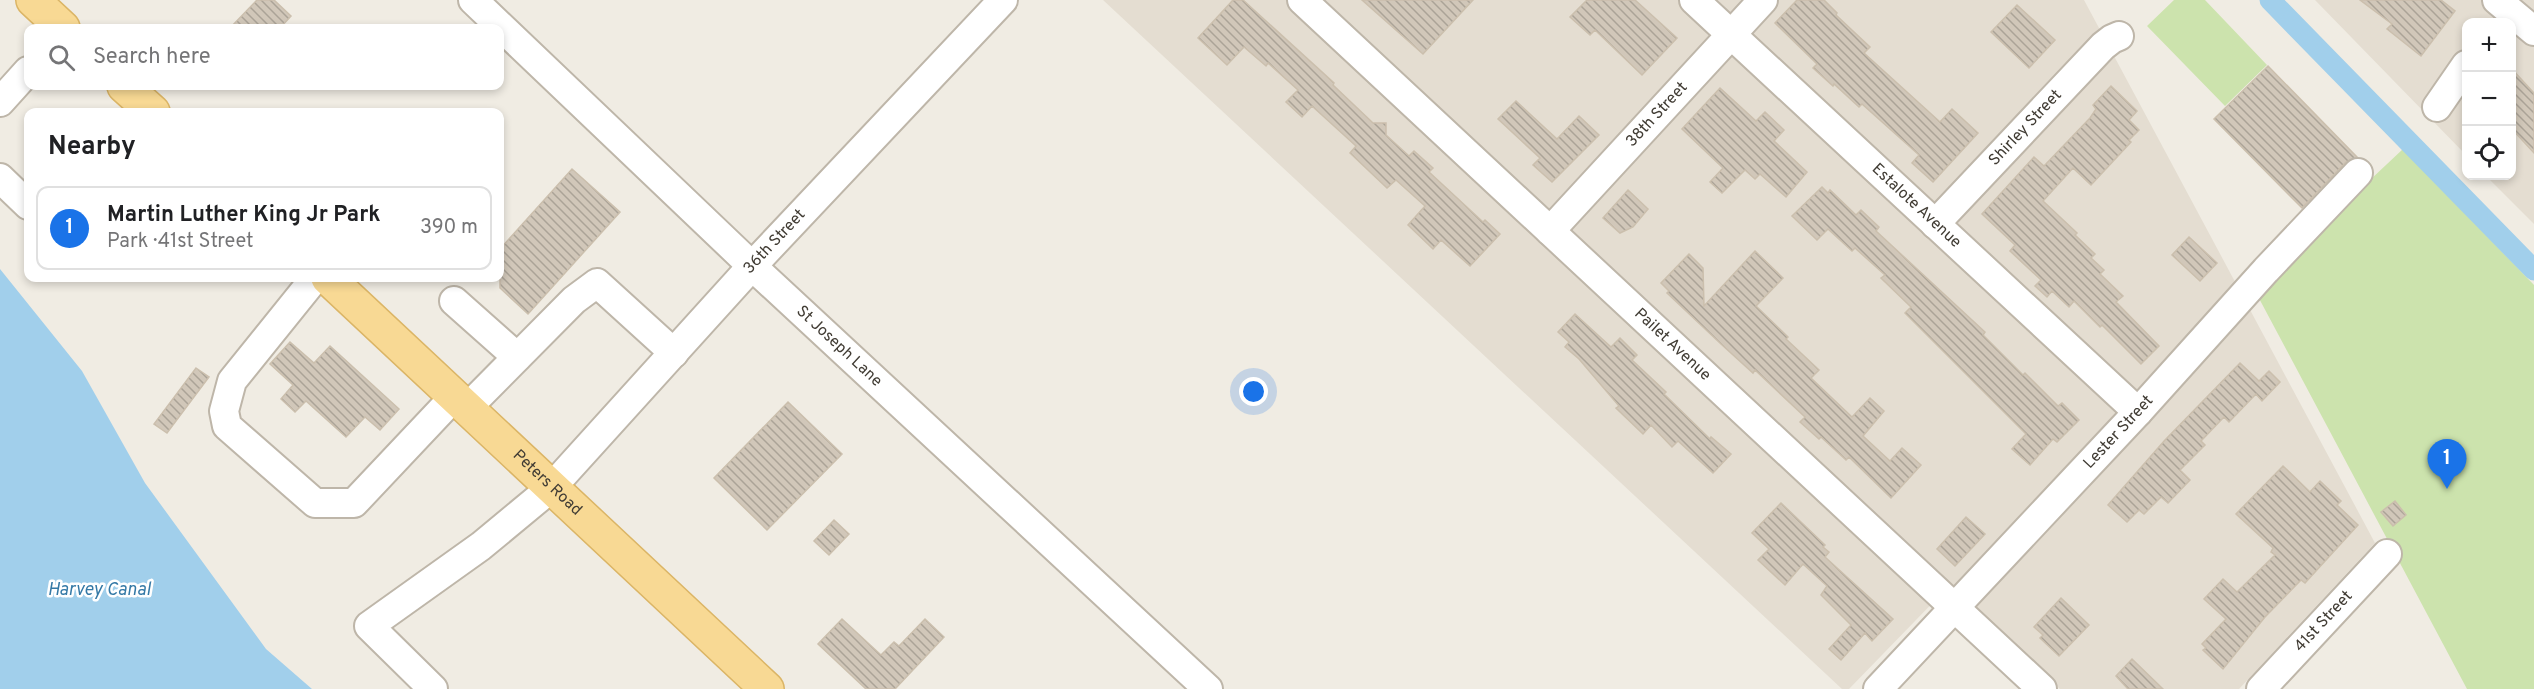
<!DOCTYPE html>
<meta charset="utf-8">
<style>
:root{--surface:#fff;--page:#f6f6f6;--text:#202124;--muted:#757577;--line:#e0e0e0;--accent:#1a73e8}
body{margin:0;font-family:Overpass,sans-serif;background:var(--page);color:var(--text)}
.controls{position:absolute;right:18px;top:18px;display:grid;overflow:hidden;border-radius:12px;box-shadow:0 3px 9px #0003}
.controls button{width:54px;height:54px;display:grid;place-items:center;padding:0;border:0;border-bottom:2px solid var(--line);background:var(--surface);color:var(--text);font:30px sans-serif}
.you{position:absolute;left:1254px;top:392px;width:21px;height:21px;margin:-15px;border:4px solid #fff;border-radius:50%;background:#1a73e8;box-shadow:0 0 0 9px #1a73e833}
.badge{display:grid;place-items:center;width:39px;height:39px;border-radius:50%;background:var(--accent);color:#fff;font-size:20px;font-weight:700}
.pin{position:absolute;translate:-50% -50px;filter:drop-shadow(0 2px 3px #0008)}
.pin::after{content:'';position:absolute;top:32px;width:21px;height:18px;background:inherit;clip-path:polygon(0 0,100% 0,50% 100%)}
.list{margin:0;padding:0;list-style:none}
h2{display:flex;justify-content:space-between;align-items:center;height:78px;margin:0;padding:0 24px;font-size:26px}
h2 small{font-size:20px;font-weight:400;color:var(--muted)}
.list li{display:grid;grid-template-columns:39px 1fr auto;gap:18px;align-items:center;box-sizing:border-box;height:84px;margin:0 12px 12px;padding:0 12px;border:2px solid var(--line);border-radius:12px}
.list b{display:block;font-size:22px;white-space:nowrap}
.list p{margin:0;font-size:20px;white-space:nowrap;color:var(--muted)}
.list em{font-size:20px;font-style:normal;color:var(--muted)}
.icon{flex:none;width:33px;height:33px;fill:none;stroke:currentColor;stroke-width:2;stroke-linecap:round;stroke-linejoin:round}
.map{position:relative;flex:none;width:2534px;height:689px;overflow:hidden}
.search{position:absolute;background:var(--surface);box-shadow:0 3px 9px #0003;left:24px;top:24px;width:480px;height:66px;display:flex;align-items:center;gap:15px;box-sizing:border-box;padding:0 21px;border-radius:12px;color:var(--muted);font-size:22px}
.panel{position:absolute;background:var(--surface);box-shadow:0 3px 9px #0003;left:24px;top:108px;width:480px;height:174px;border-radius:12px}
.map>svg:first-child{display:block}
.residential{fill:#e4ddd1}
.park{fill:#cce3ad}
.water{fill:#a1cfeb}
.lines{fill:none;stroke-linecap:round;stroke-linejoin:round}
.canal{stroke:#a1cfeb;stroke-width:21}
.building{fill:url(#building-back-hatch);stroke:#cbbfad;stroke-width:1.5}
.minor-casing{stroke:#beb6a9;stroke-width:32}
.major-casing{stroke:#dbb566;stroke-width:36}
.minor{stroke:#fff;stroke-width:28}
.major{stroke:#f8d994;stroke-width:33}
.labels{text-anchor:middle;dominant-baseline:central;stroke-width:5;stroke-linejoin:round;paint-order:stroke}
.street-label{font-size:16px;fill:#413c34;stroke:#fff}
.water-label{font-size:18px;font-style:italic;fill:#3479a6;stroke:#fff}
</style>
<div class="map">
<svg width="2534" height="689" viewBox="0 0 2534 689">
<defs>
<pattern id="building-back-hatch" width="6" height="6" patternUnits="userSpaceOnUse" patternTransform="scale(1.5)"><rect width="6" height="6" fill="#d1c7b9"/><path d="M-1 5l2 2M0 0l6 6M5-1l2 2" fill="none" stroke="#aba397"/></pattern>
</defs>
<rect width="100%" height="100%" fill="#f0ece3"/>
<!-- residential -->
<path class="residential" d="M1103 0H2084L2375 543 2239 689H2060L1949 586 1849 689H1842Z
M2315 0H2534V224L2486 176H2512V22H2466V155Z"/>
<!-- park -->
<path class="park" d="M2174 0H2205L2267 65 2225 106 2147 26Z
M2403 149 2534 285V689H2467L2254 289Z"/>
<!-- water -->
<path class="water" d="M0 269 82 371 145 483 266 649 312 689H0Z"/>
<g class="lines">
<!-- canal -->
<path class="canal" d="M2270 0 2534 270"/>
</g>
<!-- building -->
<path class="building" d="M257 0H274L291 16 280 28H230Z
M1233 0H1243L1334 83 1333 85 1373 123H1386V135L1409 156 1414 151 1433 168 1429 172 1483 222 1485 220 1500 234 1470 266 1441 240 1433 249 1408 225 1425 206 1396 180 1387 188 1350 153 1356 146 1312 106 1302 117 1286 102 1298 90 1268 63 1266 66 1244 47 1227 65 1198 38Z
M1362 0H1473L1423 54Z
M1587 0H1635L1677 38 1642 75 1595 30 1590 35 1570 17Z
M1797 0H1824L1837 13 1836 15 1870 47 1864 53 1940 122 1952 109 1978 133 1933 182 1912 163 1919 155 1862 104 1859 107 1834 84 1833 86 1813 68 1817 64 1775 23Z
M2360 0H2441L2455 11 2421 56 2387 29 2392 24Z
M2017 5 2055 40 2029 68 1991 32Z
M2268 66 2357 157 2346 162 2302 208 2214 119Z
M2511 68 2534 93V153L2511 128Z
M2111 86 2137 111 2129 120 2139 130 2129 140 2131 142 2091 185 2073 168 2043 201 2077 233 2075 235 2095 254 2091 258 2104 270 2100 274 2123 296 2116 302 2159 346 2141 364 2102 325 2100 327 2074 301 2069 307 2052 291 2047 297 2035 286 2041 280 2010 251 2015 245 1982 214 2034 157 2044 166 2090 118 2096 109 2093 105Z
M1720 88 1756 121 1765 112 1784 130 1774 141 1807 172 1786 197 1760 174 1755 179 1745 170 1722 193 1710 182 1723 168 1682 129Z
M1516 101 1557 139 1579 116 1599 135 1552 182 1533 165 1540 158 1498 119Z
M572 169 620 212 528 314 500 288V249Z
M1822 187 1828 193 1830 190 1856 215 1861 210 1879 227 1876 231 1985 332 1983 335 2023 375 2025 373 2058 406 2062 403 2079 420 2057 442 2053 439 2030 465 2012 449 2026 434 1905 313 1911 307 1881 278 1885 275 1855 248 1852 251 1828 229 1817 240 1792 216Z
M1628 190 1648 209 1633 227 1620 233 1603 218Z
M2189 237 2217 263 2200 281 2172 255Z
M1755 251 1783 278 1756 306 1788 337 1786 339 1819 370 1811 378 1852 417 1870 398 1884 411 1863 436 1890 461 1902 448 1921 465 1891 498 1849 457 1846 460 1821 437 1819 439 1800 422 1805 417 1755 370 1753 373 1721 344 1667 293 1669 291 1661 283 1689 254 1703 268 1704 306Z
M1575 314 1611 347 1620 338 1637 355 1632 360 1666 392 1664 394 1710 439 1711 437 1731 454 1713 473 1678 441 1672 447 1651 425 1643 434 1616 408 1619 406 1579 359 1565 347 1569 342 1558 332Z
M290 342 314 363 330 346 399 409 380 430 365 417 346 437 306 401 295 412 281 399 293 385 270 364Z
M2240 363 2259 381 2269 371 2280 382 2262 401 2256 394 2229 422 2224 417 2201 441 2205 445 2180 470 2190 480 2168 503 2161 497 2144 514 2139 510 2127 522 2108 505 2165 440Z
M196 368 209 377 167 433 154 424Z
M788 402 842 454 767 530 714 478Z
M2283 466 2310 492 2320 481 2341 501 2337 505 2358 525 2305 583 2301 580 2265 617 2223 669 2203 650 2206 648 2202 644 2226 619 2204 599 2223 579 2237 592 2275 555 2271 552 2273 548 2236 514Z
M2395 501 2406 515 2393 526 2381 512Z
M1781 503 1825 545 1823 547 1829 552 1825 557 1893 619 1872 641 1865 633 1841 660 1829 649 1851 625 1821 595 1827 586 1803 564 1785 585 1758 560 1769 549 1752 533Z
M1966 517 1985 534 1955 566 1937 549Z
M834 520 849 534 829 555 814 541Z
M2061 598 2089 625 2059 656 2040 638 2043 635 2034 627Z
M842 619 881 655 894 642 899 646 925 619 944 637 895 689H866L818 644Z
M2132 659 2163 689H2128L2116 676Z"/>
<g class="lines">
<!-- minor casing -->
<g class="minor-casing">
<g id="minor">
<path id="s1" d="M473 0 752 266 1208 689"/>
<path id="s2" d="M1302 0 2042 689"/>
<path id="s3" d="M1694 0 2138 412"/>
<path d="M2497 0 2534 31"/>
<path d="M0 102 28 71"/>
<path d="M2437 107 2466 65"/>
<path d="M0 178 28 205"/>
<path id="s4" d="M1935 224 2103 46 2112 39 2119 36"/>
<path id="s5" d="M1550 231 1763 0"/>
<path d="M315 278 232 381 224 411 227 426 315 503H354L454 397"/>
<path d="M454 301 517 357"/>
<path d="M466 409 574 300 597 283 674 353"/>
<path id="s6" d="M433 689 369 626 481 546 551 488 752 266 1003 0"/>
<path id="s7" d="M1878 689 2138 412 2266 270 2358 173"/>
<path id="s8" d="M2261 689 2387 554"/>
</g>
</g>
<!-- major casing -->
<g class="major-casing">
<g id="major">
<path d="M33 0 63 28"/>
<path d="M124 86 153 112"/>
<path id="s9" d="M328 278 767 689"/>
</g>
</g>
<!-- minor -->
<use href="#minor" class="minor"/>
<!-- major -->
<use href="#major" class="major"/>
</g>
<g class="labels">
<!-- street labels -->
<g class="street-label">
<text stroke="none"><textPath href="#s5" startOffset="158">38th Street</textPath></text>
<text stroke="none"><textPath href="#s4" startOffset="132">Shirley Street</textPath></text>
<text stroke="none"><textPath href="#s3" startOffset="303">Estalote Avenue</textPath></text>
<text stroke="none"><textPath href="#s6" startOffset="651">36th Street</textPath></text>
<text stroke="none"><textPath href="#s2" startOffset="506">Pailet Avenue</textPath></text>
<text stroke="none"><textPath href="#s1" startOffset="504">St Joseph Lane</textPath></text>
<text stroke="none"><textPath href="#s7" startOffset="352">Lester Street</textPath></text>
<text stroke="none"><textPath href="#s9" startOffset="300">Peters Road</textPath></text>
<text stroke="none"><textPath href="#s8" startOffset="92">41st Street</textPath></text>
</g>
<!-- water labels -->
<g class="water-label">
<text x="99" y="590">Harvey Canal</text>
</g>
</g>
</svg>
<div class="controls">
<button>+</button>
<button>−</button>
<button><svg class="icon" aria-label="locate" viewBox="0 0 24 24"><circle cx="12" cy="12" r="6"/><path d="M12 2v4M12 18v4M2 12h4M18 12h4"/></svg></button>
</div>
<div class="you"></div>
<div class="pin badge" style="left:2447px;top:489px">1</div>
<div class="search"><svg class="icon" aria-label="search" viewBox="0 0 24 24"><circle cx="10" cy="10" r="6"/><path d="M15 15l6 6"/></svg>Search here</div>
<section class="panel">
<h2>Nearby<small></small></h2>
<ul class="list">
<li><span class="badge">1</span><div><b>Martin Luther King Jr Park</b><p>Park · 41st Street</p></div><em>390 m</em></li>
</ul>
</section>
</div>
